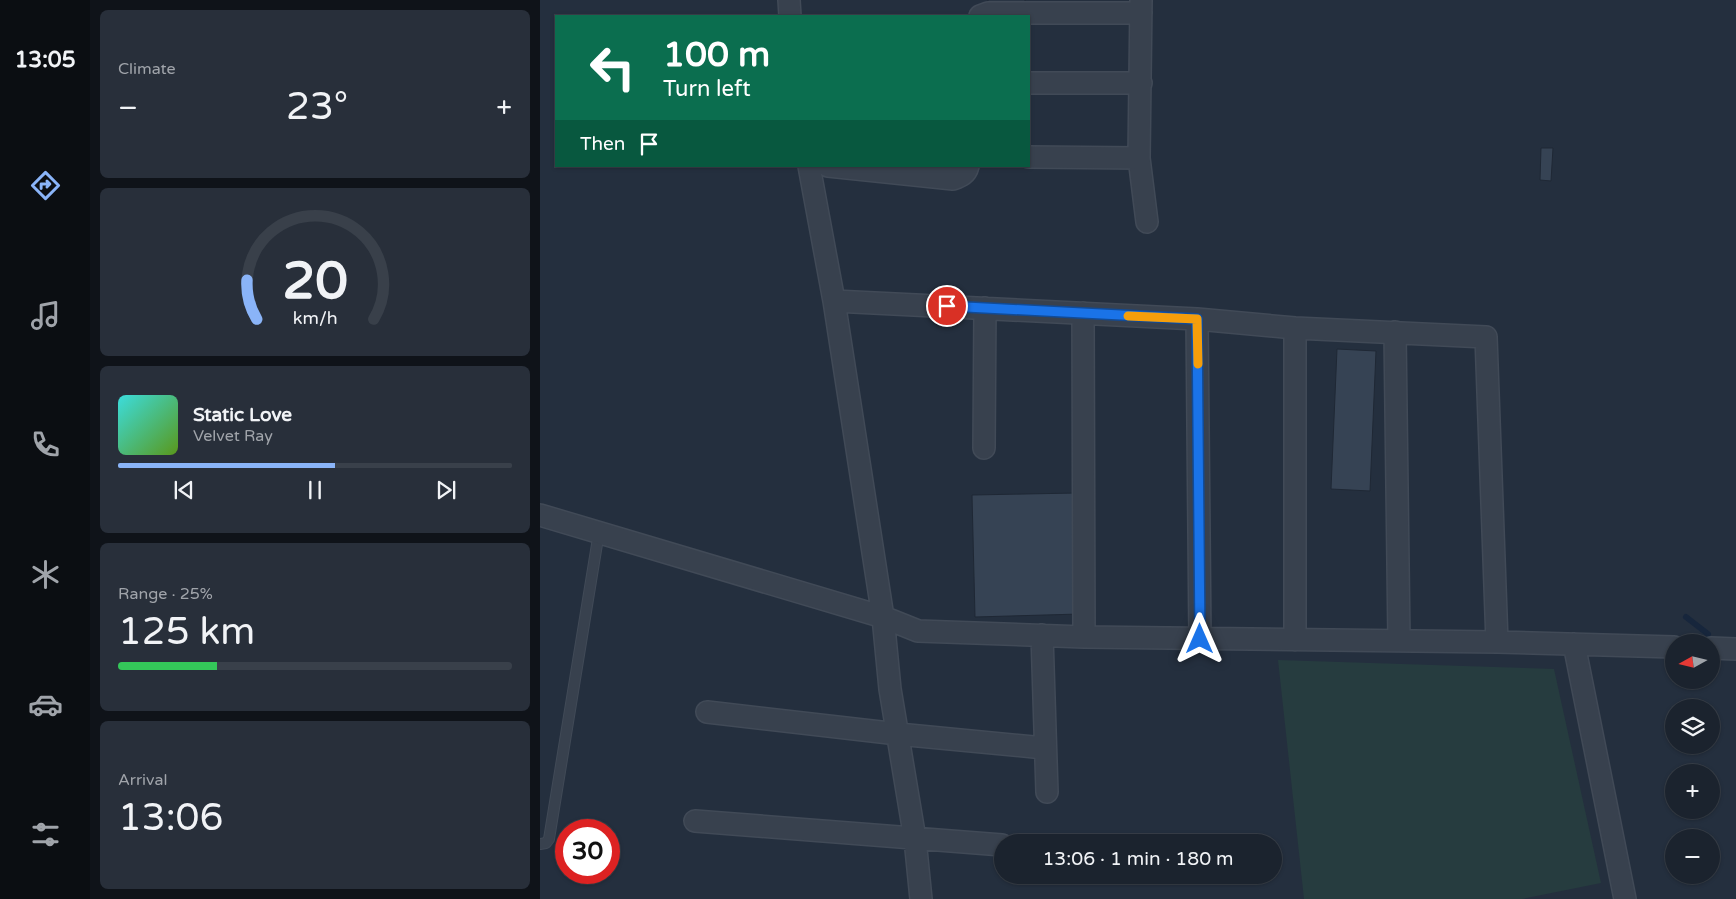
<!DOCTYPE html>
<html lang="en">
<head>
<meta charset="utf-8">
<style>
  :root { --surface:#1b232e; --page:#282f3a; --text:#f1f3f6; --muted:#a0a4aa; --line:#39404a; --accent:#8ab4f8 }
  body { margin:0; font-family:"Varela Round",sans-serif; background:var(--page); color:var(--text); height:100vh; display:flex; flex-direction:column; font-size:19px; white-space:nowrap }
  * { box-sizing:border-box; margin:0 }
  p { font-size:16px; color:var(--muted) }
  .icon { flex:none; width:28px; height:28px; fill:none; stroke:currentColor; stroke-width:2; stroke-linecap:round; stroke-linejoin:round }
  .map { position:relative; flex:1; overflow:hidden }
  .side { display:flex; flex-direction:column; gap:10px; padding:10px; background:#0f1319; width:450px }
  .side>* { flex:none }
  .hud { position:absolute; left:15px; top:15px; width:475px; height:152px; border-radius:0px; box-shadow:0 1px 4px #0004,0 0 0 1px var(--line); background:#0b6e4f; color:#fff; overflow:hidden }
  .needle { width:32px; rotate:262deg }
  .fabs { position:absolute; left:1125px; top:634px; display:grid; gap:10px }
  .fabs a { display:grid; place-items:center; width:55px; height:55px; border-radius:50%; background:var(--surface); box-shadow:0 1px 4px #0004,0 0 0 1px var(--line); font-size:25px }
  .speed { position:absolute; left:15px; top:819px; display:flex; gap:10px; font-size:25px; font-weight:700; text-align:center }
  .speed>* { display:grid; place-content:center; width:65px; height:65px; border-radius:50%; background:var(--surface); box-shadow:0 1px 4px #0004,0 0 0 1px var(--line); line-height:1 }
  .speed .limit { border:8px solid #d22; background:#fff; color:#111 }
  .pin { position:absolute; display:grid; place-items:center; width:42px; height:42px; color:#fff; margin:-21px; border:2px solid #fff; border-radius:50%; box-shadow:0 1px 5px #0007 }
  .me { position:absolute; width:55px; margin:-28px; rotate:0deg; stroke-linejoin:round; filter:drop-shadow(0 0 4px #0008) }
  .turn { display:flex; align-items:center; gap:18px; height:105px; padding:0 25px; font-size:22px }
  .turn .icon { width:65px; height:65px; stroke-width:2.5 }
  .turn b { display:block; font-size:35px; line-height:42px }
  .then { display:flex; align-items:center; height:48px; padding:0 25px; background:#0003; gap:10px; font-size:19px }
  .big { font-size:38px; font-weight:600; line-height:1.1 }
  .side .tile { flex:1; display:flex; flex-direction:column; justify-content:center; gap:8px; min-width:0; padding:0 18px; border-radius:8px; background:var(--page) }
  .side .dial { align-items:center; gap:0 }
  .dial svg { height:130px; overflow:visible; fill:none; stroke:var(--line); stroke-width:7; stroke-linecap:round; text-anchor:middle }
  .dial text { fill:var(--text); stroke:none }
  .song { display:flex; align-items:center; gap:15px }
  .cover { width:60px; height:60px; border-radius:8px; background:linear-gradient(135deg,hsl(180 70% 55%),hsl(90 70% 35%)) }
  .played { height:5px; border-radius:2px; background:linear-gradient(90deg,var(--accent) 55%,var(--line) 55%) }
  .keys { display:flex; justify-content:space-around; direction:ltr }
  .heat { display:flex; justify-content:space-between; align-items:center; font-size:28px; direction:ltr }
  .charge { height:8px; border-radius:4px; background:linear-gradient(90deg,#34c759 25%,var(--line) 0) }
  .trip { position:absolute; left:454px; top:834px; width:288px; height:50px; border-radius:25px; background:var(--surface); box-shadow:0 1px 4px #0004,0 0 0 1px var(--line); font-weight:600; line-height:50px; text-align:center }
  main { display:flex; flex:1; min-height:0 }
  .menu { display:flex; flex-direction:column; width:90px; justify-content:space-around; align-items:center; background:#0b0e12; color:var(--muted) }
  .menu .icon { width:35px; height:35px }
  .menu .on { color:var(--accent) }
  .menu b { font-size:22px; color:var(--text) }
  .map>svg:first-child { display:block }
  .green { fill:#263c3f }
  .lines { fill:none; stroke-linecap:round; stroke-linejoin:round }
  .stream { stroke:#17263c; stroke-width:6 }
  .building { fill:#364354; stroke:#1f2835 }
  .service-casing { stroke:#414a57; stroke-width:12 }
  .minor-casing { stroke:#414a57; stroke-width:24 }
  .service { stroke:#38414e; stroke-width:10 }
  .minor { stroke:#38414e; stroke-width:21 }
  .route-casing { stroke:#114b97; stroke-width:12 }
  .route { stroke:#1a73e8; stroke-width:9 }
  .slow { stroke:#f59e0b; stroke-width:9 }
</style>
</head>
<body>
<main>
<nav class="menu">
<b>13:05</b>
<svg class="icon on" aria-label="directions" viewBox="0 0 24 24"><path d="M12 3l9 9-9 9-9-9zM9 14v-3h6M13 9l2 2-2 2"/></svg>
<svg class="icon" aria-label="music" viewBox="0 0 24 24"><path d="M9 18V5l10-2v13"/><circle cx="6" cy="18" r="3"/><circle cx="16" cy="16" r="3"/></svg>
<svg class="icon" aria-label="phone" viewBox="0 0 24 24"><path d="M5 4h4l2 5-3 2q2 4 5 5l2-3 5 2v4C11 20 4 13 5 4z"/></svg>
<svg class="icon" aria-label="climate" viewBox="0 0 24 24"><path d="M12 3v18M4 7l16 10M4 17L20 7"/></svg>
<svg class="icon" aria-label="car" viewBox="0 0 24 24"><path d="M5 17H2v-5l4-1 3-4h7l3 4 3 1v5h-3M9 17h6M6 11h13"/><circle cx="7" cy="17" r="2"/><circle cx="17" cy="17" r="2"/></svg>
<svg class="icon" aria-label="filters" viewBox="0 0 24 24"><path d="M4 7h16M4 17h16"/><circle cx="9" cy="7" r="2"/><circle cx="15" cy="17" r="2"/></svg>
</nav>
<section class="side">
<div class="tile"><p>Climate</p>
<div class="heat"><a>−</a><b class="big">23°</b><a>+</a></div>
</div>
<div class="tile dial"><svg viewBox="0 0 100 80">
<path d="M14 69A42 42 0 1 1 86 69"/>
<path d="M14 69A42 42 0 0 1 8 45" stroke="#8ab4f8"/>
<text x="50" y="56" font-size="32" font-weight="700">20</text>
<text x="50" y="72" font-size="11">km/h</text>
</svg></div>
<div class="tile">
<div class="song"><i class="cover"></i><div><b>Static Love</b><p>Velvet Ray</p></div></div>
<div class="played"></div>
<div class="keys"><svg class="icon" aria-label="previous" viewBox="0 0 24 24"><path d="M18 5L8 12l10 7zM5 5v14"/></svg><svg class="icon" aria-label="pause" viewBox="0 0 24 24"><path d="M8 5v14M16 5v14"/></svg><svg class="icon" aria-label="next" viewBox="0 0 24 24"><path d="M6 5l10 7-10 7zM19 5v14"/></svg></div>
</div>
<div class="tile"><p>Range · 25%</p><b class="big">125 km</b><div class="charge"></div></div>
<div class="tile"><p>Arrival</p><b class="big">13:06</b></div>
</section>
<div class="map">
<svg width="1196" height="899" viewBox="0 0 1196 899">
  <rect width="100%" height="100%" fill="#242f3e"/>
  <!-- green -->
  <path class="green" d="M 738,660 L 1014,669 L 1061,883 L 982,899 L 764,899 Z"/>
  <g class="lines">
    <!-- stream -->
    <path class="stream" d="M 1146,617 L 1168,634"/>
  </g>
  <!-- building -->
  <path class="building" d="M 448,0 L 485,0 L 485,9 L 448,10 Z
    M 1001,148 L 1013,148 L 1011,181 L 1000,180 Z
    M 797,349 L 836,351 L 830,491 L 791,489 Z
    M 537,493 L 540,614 L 435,617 L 432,495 Z"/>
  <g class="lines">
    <!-- service casing -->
    <g class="service-casing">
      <path id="service" d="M 0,844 L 6,843 L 9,839 L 59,532"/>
    </g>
    <!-- minor casing -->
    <g class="minor-casing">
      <path id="minor" d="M 249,0 L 250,16
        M 601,0 L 599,158 L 607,222
        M 440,16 L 448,13 L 601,13
        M 489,83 L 601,83
        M 489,157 L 599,158
        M 269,166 L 294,301 L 343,617 L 350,689 L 375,839 L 381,899
        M 288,166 L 413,179 C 421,176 426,174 428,166
        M 294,301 L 657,319 L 755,328 L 946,337 L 957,642
        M 543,313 L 544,637
        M 657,319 L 660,639
        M 855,332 L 859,641
        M 444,448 L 445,308
        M 0,515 L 343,617 L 378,631 L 544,637 L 957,642 L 1134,647
        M 502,635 L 507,792
        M 755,640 L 755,328
        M 1034,644 L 1085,899
        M 1171,648 L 1196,649
        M 167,712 L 358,734 L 504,748
        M 155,821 L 462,845"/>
    </g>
    <!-- service -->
    <use href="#service" class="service"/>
    <!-- minor -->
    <use href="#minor" class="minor"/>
  </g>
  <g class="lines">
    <!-- route casing -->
    <g class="route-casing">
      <path id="route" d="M 407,306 L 657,319 L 660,639"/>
    </g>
    <!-- route -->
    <use href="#route" class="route"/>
    <!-- slow -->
    <path class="slow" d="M 588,316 L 657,319 L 658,364"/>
  </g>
</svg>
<div class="fabs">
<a><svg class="needle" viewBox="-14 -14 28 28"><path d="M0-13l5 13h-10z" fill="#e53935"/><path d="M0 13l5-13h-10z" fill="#a0a4aa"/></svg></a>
<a><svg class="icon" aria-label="layers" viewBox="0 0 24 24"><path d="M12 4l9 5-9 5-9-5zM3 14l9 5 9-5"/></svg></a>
<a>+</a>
<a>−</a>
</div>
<div class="speed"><div class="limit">30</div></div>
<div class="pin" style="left:407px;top:306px;background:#d93025"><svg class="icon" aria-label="arrive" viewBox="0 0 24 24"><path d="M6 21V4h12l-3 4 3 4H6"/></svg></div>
<svg class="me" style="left:660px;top:639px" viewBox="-20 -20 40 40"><path d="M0-17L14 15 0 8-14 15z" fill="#1a73e8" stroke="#fff" stroke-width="4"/></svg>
<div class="trip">13:06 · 1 min · 180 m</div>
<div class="hud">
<div class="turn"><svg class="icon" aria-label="left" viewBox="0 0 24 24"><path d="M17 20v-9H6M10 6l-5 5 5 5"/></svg><div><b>100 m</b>Turn left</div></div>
<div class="then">Then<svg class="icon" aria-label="arrive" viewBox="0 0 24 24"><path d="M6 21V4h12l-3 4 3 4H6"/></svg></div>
</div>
</div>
</main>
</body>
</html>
